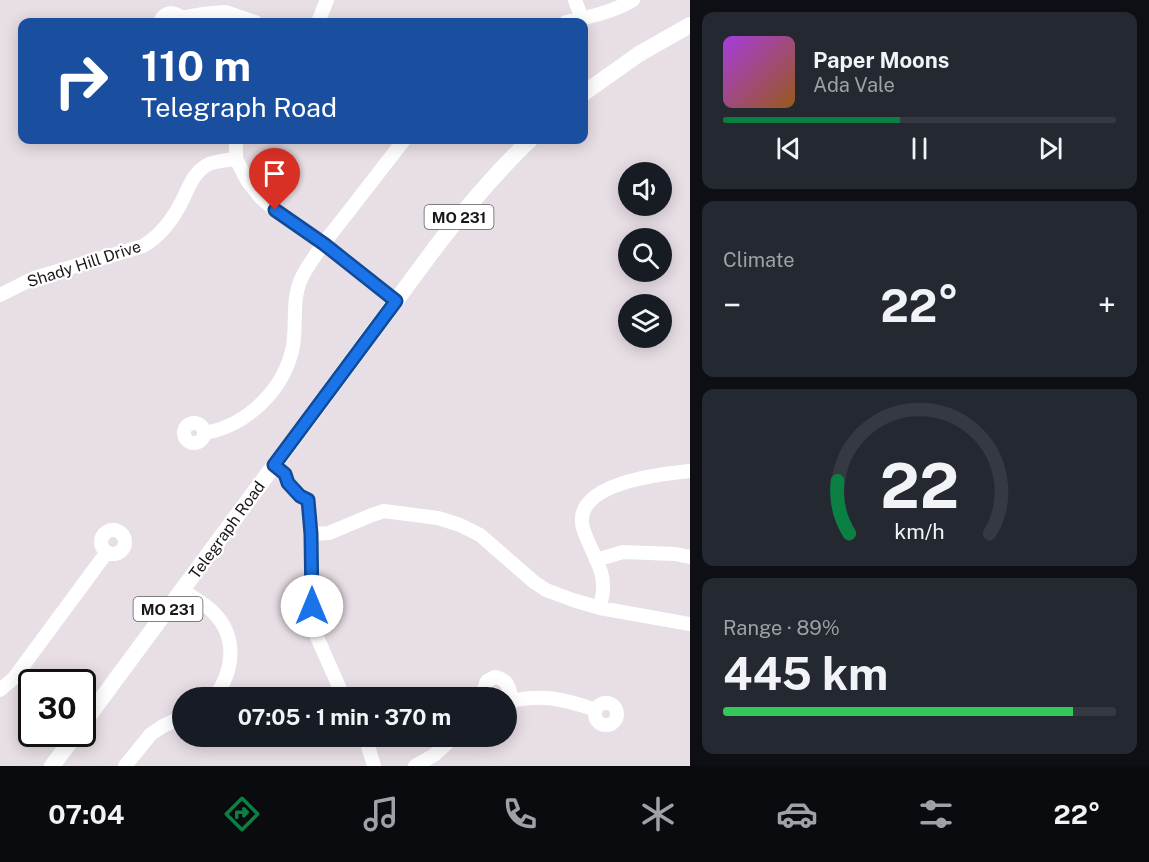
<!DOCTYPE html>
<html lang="en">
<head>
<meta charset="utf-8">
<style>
  :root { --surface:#171b24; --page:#242831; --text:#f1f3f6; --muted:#9ea1a6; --line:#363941; --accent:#0b8043 }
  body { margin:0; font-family:"Public Sans",sans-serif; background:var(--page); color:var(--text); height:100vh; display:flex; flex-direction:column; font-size:22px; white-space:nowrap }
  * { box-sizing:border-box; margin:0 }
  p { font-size:20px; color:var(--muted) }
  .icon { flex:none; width:33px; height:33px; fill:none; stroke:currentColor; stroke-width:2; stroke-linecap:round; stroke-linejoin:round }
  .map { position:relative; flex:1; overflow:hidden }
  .panel { display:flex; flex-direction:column; gap:12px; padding:12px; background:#0d0f14; width:459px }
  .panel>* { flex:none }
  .banner { position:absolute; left:18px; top:18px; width:570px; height:126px; border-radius:12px; box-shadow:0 3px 15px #0003; background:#1a4fa0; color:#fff; overflow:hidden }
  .fabs { position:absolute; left:618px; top:162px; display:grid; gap:12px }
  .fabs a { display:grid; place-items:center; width:54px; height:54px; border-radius:50%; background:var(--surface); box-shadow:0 3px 15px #0003; font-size:30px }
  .speed { position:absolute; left:18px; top:669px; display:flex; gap:12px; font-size:30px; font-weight:700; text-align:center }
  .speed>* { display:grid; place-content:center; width:78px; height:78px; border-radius:50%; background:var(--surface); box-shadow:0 3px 15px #0003; line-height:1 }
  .speed .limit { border:3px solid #111; border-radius:9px; background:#fff; color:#111 }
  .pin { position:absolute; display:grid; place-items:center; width:51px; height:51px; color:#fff; margin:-62px -26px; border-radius:50% 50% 50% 0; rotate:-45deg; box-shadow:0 0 6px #0007 }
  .pin .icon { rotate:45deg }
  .me { position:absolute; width:66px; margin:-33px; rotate:0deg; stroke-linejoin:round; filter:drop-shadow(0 0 4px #0008) }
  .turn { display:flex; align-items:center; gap:21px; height:126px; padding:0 24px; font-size:27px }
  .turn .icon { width:78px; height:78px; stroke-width:2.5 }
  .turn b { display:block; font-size:42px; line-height:51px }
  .big { font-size:45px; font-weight:700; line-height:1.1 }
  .panel .card { flex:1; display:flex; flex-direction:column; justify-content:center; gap:9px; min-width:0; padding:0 21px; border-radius:12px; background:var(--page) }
  .panel .dial { align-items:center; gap:0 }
  .dial svg { height:156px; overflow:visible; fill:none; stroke:var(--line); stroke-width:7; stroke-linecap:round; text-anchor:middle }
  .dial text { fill:var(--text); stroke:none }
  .song { display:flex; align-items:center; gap:18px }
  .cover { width:72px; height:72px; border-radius:9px; background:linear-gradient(135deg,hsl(280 70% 55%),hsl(30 70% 35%)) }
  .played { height:6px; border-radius:3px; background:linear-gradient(90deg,var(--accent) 45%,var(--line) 45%) }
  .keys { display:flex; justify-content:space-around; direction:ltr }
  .heat { display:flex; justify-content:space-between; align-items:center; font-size:33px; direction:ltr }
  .charge { height:9px; border-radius:4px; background:linear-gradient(90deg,#34c759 89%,var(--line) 0) }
  .trip { position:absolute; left:172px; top:687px; width:345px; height:60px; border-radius:30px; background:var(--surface); box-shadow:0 3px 15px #0003; font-weight:700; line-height:60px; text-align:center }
  .dock { display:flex; height:96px; justify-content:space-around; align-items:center; background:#090b0e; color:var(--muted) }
  .dock .icon { width:42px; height:42px }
  .dock .current { color:var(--accent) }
  .dock b { font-size:27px; color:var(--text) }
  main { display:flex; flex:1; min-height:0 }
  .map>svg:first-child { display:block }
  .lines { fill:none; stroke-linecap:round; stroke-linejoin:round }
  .minor { stroke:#fff; stroke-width:14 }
  .major { stroke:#fff; stroke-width:16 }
  .route-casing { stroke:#114b97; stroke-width:15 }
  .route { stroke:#1a73e8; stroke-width:10 }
  .labels { text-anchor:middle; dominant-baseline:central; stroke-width:4.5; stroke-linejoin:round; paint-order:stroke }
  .shield { fill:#fff; stroke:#5f5d5e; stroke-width:1.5 }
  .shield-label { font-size:15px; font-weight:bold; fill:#1b1719 }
  .street-label { font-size:16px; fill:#1b1719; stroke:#fff }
</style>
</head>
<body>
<main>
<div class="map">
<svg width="690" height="766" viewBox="0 0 690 766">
  <rect width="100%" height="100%" fill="#e8dee5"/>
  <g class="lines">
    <!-- minor -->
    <path class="minor" d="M 575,0 L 582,19
      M 181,18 L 203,14 L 225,12 L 255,22
      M 160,22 C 163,14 170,11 178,15 L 183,22
      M 318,22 L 327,0
      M 566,22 C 589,17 613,12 633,0
      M 236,140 L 236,159 L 248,182 L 260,197 L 275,210 L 324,244 L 396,301
      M 0,295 L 34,278 L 143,246 C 160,236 173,219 182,201 C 189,187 194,171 209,164 C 217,161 228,160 236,159
      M184 433a10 10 0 1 1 20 0a10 10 0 1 1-20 0Z
      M 204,433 C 247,426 285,389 293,346 C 297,322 291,297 303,275 C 315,253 331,234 346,215 C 365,190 385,165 404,140
      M 274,466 L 285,474 L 288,483 L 300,496 L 308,500 L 311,534 L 312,606 L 317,637 L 344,698
      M101 542a12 12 0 1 1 24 0a12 12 0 1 1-24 0Z
      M 311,534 L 329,533 L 372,515 L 384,511 L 438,518 L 460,525 L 480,535 L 534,582 L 546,590 L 573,600 L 600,608 L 690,624
      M 596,560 L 623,552 L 675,554 L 690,557
      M 182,590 C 192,597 204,603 213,612 C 238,637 234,671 214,698
      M 600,608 C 601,600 604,592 603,585 C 603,566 588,546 583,528 C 571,483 661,474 690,471
      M 0,690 L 14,678 L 107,552
      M 486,698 L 484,689 L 487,681 L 495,677 C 509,680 509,688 512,700
      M 507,702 C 541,693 564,699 596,710
      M595 714a11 11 0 1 1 22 0a11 11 0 1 1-22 0Z
      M 365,736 L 374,766
      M 125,766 L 151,734 L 163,726 L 183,717
      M 415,766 L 434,755 L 455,736"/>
    <!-- major -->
    <path class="major" d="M 584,93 L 639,54 L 690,25
      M 82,725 L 438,244 C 467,207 496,172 530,140
      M 52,766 L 76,734"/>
  </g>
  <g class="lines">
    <!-- route casing -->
    <g class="route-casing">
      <path id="route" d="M 275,210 L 324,244 L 396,301 L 274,465 L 285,474 L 288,483 L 300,496 L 308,500 L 311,534 L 312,606"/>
    </g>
    <!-- route -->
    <use href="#route" class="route"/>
  </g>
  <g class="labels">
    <!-- shield labels -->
    <g class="shield">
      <rect x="424.5" y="205" width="69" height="24" rx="4.5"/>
      <rect x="133.5" y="597" width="69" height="24" rx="4.5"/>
    </g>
    <g class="shield-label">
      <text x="459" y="217">MO 231</text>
      <text x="168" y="609">MO 231</text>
    </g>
    <!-- street labels -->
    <g class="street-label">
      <text transform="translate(84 264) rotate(-18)">Shady Hill Drive</text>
      <text transform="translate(227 530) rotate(-54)">Telegraph Road</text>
    </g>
  </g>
</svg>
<div class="fabs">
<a><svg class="icon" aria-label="sound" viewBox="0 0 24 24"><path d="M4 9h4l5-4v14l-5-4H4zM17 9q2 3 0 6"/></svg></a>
<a><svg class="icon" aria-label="search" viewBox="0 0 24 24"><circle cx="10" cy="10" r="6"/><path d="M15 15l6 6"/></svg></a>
<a><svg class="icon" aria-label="layers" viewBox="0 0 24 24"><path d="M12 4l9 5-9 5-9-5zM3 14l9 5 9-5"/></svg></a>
</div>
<div class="speed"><div class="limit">30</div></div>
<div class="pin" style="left:275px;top:210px;background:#d93025"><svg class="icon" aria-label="arrive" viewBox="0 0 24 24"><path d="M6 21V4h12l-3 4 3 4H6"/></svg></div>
<svg class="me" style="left:312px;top:606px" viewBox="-20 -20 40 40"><circle r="19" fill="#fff"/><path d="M0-13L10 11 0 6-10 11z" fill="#1a73e8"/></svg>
<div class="trip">07:05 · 1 min · 370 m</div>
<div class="banner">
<div class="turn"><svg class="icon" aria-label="right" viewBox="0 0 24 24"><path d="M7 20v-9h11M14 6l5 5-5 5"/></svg><div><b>110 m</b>Telegraph Road</div></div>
</div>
</div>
<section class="panel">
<div class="card">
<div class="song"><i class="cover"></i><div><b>Paper Moons</b><p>Ada Vale</p></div></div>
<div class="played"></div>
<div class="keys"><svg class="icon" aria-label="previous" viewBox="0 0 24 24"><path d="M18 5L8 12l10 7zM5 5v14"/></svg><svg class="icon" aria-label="pause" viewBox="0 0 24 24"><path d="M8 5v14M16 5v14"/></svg><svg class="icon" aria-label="next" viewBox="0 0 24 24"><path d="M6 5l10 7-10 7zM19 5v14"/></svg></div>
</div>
<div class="card"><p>Climate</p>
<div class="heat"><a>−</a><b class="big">22°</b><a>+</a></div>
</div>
<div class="card dial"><svg viewBox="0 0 100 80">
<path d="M14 69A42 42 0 1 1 86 69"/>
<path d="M14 69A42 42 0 0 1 8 42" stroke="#0b8043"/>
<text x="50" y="56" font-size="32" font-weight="700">22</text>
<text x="50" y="72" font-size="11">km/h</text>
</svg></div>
<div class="card"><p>Range · 89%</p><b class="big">445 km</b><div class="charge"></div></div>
</section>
</main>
<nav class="dock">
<b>07:04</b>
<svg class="icon current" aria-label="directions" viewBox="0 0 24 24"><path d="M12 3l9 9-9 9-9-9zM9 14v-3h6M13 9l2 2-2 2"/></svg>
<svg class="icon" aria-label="music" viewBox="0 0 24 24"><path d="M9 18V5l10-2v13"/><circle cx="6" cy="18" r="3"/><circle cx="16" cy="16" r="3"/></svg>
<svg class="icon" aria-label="phone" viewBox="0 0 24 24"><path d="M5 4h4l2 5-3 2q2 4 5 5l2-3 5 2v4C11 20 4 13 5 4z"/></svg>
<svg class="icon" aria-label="climate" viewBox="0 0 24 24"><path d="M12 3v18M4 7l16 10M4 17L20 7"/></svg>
<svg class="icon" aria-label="car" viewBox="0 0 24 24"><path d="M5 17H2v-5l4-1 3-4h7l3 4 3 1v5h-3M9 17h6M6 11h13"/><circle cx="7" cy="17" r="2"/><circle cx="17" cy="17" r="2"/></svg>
<svg class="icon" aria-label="filters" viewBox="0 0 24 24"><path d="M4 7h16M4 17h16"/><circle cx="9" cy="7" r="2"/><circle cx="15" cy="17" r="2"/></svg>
<b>22°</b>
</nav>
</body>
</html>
